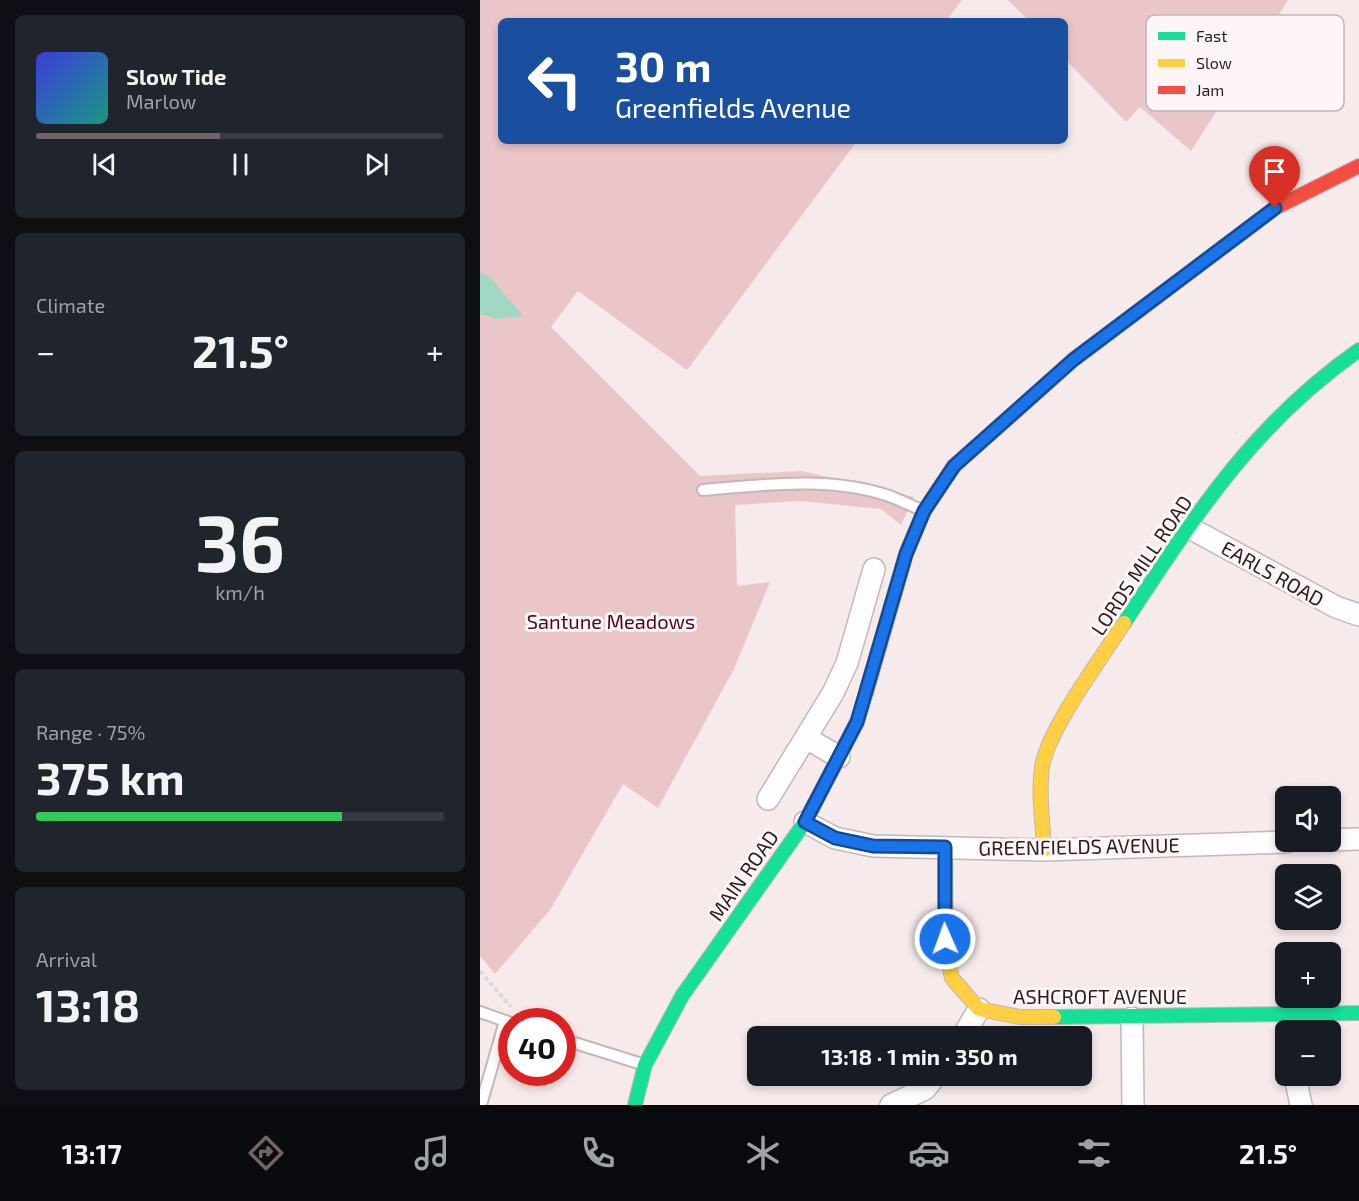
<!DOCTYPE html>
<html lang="en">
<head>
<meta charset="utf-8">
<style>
  :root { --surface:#171b24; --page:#20242c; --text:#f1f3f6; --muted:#9ea1a6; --line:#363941; --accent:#716465 }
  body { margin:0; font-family:"Exo 2",sans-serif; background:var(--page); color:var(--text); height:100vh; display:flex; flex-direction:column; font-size:22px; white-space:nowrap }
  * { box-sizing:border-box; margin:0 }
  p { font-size:20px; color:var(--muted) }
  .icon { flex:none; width:33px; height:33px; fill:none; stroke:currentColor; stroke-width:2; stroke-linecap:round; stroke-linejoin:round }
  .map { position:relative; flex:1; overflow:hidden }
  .drawer { display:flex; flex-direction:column; gap:15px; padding:15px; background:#0d0f14; width:480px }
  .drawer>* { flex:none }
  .guide { position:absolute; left:18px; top:18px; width:570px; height:126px; border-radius:9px; box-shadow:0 3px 9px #0003; background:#1a4fa0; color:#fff; overflow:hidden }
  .fabs { position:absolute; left:795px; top:786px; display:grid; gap:12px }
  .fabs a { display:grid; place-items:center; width:66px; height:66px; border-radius:9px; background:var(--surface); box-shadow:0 3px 9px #0003; font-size:30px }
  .speed { position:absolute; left:18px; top:1008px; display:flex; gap:12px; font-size:30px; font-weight:700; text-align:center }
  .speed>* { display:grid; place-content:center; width:78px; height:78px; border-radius:50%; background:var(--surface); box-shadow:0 3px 9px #0003; line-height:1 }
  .speed .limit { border:9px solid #d22; background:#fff; color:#111 }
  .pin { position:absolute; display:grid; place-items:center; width:51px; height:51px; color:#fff; margin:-62px -26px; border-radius:50% 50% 50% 0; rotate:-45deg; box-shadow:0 0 6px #0007 }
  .pin .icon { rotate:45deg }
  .me { position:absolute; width:66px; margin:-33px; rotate:358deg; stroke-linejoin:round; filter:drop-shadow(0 0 4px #0008) }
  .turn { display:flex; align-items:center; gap:21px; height:126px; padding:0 18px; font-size:27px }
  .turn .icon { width:78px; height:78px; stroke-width:2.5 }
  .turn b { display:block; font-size:42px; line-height:51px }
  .big { font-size:45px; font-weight:700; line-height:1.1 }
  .drawer .widget { flex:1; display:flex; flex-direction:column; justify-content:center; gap:9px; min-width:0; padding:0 21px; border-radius:9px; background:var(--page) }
  .drawer .dial { align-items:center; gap:0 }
  .dial b { font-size:78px; line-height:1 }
  .song { display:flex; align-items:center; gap:18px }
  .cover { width:72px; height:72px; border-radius:9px; background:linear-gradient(135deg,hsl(240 70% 55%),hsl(170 70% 35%)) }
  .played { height:6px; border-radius:3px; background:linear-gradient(90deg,var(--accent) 45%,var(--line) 45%) }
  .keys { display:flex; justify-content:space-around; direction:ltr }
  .heat { display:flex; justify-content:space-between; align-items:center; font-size:33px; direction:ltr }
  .charge { height:9px; border-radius:4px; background:linear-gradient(90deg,#34c759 75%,var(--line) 0) }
  .trip { position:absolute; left:267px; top:1026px; width:345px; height:60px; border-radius:9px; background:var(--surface); box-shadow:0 3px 9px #0003; font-weight:700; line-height:60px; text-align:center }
  .tab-bar { display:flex; height:96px; justify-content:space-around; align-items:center; background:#090b0e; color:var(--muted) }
  .tab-bar .icon { width:42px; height:42px }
  .tab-bar .selected { color:var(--accent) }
  .tab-bar b { font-size:27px; color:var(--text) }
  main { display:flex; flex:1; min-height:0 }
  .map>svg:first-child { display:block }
  .green { fill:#eac6c8 }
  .water { fill:#a1d8c1 }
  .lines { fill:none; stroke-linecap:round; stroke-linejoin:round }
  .lane-casing { stroke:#c3b7b7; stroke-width:14 }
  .street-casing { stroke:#c3b7b7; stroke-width:24 }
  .fast-casing { stroke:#c3b7b7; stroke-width:16 }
  .slow-casing { stroke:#c3b7b7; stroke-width:16 }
  .jam-casing { stroke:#c3b7b7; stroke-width:16 }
  .path { stroke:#dcd9d9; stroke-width:4; stroke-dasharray:4.5 3; stroke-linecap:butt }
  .lane { stroke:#fefcfc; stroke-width:10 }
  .street { stroke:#fefcfc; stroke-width:21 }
  .fast { stroke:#16e098; stroke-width:14 }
  .slow { stroke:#ffcf43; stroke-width:14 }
  .jam { stroke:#f24e42; stroke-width:14 }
  .route-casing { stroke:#114b97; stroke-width:15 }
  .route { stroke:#1a73e8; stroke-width:10 }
  .labels { text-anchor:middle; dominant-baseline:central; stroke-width:6; stroke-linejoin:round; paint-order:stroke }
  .street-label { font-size:20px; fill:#2a1c1d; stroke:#fef6f6 }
  .park-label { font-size:20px; fill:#500819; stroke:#fef6f6 }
  .key { fill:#fef6f6; stroke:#beb5b5; stroke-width:1.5 }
  .key-label { font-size:16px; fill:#2a1c1d }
</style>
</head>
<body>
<main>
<section class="drawer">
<div class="widget">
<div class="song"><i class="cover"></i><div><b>Slow Tide</b><p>Marlow</p></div></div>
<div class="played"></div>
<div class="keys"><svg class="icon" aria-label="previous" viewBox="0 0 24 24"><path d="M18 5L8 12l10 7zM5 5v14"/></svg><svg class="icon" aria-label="pause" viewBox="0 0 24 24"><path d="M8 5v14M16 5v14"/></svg><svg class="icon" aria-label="next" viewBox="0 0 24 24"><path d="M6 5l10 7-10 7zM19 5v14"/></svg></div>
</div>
<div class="widget"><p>Climate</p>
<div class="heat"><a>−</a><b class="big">21.5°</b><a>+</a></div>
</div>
<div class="widget dial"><b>36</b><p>km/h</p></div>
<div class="widget"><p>Range · 75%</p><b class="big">375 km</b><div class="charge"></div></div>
<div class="widget"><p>Arrival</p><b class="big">13:18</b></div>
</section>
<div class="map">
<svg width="879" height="1105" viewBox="0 0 879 1105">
  <rect width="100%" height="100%" fill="#f6eaea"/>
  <!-- green -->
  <path class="green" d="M 0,0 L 482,0 L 466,21 L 21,21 L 21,141 L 377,141 L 207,370 L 98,291 L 71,327 L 220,476 L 322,471 L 434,497 L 421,525 L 401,509 L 321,501 L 255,505 L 257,586 L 290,582 L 254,669 L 178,808 L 143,784 L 70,910 L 15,974 L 0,956 Z
    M 528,0 L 808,0 L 711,151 L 660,107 L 646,122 L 585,59 L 585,21 L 549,21 Z"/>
  <!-- water -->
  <path class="water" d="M 0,272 L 12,279 L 43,316 L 17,319 L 0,314 Z"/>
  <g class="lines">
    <!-- lane casing -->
    <g class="lane-casing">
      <path id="lane" d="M 223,490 C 282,485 348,476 406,495 C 419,499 431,506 444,511
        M 0,1012 L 31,1023
        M 82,1039 L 165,1065
        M 1,1105 L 25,1021"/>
    </g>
    <!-- street casing -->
    <g class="street-casing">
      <path id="street" d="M 708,527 L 856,607 L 879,615
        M 326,738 L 359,757
        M 288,799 L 353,693 L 367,663 L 394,569
        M 325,822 L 355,838 L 393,846 L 564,850 L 806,842
        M 850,840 L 879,839
        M 652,1018 L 653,1105
        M 483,1036 L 499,1009
        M 815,1076 L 821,1105
        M 411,1105 L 445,1089 L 455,1076"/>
    </g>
    <!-- fast casing -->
    <g class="fast-casing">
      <path id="fast" d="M 644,623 C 715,516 772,425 879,350
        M 574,1017 L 879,1013
        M 155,1105 L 165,1065 L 202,996 L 325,822 L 377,722 L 386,693"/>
    </g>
    <!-- slow casing -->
    <g class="slow-casing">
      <path id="slow" d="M 563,387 L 593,360 L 758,236
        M 465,847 L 466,953 L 472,978 L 499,1009 L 540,1017 L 574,1017
        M 564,850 C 563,823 558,794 562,767 C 568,729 622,657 644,623"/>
    </g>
    <!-- jam casing -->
    <g class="jam-casing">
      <path id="jam" d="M 758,236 L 795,208 L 879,166
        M 386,693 L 426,554 L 444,511 L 474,466 L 563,387"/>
    </g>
    <!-- path -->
    <path class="path" d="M 0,971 L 31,1007"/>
    <!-- lane -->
    <use href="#lane" class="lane"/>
    <!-- street -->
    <use href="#street" class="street"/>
    <!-- fast -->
    <use href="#fast" class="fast"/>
    <!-- slow -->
    <use href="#slow" class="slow"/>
    <!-- jam -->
    <use href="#jam" class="jam"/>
  </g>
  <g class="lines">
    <!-- route casing -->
    <g class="route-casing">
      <path id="route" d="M 465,939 L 465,847 L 393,846 L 355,838 L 325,822 L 377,722 L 426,554 L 444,511 L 474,466 L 593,360 L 795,208"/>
    </g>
    <!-- route -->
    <use href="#route" class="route"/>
  </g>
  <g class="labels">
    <!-- street labels -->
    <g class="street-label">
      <text transform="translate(661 565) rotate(-56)">LORDS MILL ROAD</text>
      <text transform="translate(793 573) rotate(29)">EARLS ROAD</text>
      <text transform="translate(599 846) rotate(-1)">GREENFIELDS AVENUE</text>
      <text transform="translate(263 875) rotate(-55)">MAIN ROAD</text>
      <text x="620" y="996">ASHCROFT AVENUE</text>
    </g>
    <!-- park labels -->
    <g class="park-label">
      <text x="131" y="621">Santune Meadows</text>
    </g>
  </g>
  <!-- legend -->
  <rect x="666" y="15" width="198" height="96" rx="9" class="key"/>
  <rect x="678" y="32" width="27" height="8" fill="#16e098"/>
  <rect x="678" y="59" width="27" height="8" fill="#ffcf43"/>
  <rect x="678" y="86" width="27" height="8" fill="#f24e42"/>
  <g class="key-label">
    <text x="716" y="42">Fast</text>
    <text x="716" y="69">Slow</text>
    <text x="716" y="96">Jam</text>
  </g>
</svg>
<div class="fabs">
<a><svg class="icon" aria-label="sound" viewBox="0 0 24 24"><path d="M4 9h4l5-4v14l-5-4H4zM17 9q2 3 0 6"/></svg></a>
<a><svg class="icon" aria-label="layers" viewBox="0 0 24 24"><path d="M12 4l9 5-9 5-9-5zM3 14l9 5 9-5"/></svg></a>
<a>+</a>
<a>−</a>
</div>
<div class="speed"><div class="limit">40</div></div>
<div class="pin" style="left:795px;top:208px;background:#d93025"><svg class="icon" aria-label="arrive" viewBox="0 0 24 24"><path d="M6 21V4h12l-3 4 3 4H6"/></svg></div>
<svg class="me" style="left:465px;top:939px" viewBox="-20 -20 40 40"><circle r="17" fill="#1a73e8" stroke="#fff" stroke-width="3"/><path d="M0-11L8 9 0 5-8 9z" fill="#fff"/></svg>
<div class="trip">13:18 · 1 min · 350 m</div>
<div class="guide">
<div class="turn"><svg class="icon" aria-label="left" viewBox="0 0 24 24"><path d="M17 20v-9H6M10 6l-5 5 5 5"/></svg><div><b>30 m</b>Greenfields Avenue</div></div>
</div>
</div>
</main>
<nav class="tab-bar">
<b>13:17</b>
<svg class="icon selected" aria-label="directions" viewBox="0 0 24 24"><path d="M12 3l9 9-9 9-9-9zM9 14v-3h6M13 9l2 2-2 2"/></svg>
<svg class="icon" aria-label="music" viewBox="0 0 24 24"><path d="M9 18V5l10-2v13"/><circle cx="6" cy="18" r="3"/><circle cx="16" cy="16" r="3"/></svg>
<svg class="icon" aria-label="phone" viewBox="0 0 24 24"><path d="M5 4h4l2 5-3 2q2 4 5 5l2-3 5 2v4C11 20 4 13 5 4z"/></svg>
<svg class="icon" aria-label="climate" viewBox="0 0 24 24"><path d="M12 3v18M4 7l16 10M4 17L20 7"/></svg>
<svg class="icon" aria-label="car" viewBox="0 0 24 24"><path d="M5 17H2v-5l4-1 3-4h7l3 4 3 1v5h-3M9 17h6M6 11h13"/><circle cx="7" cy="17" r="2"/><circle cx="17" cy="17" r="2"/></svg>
<svg class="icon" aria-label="filters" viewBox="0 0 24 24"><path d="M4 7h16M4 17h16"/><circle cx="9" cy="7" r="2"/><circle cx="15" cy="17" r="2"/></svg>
<b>21.5°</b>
</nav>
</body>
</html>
